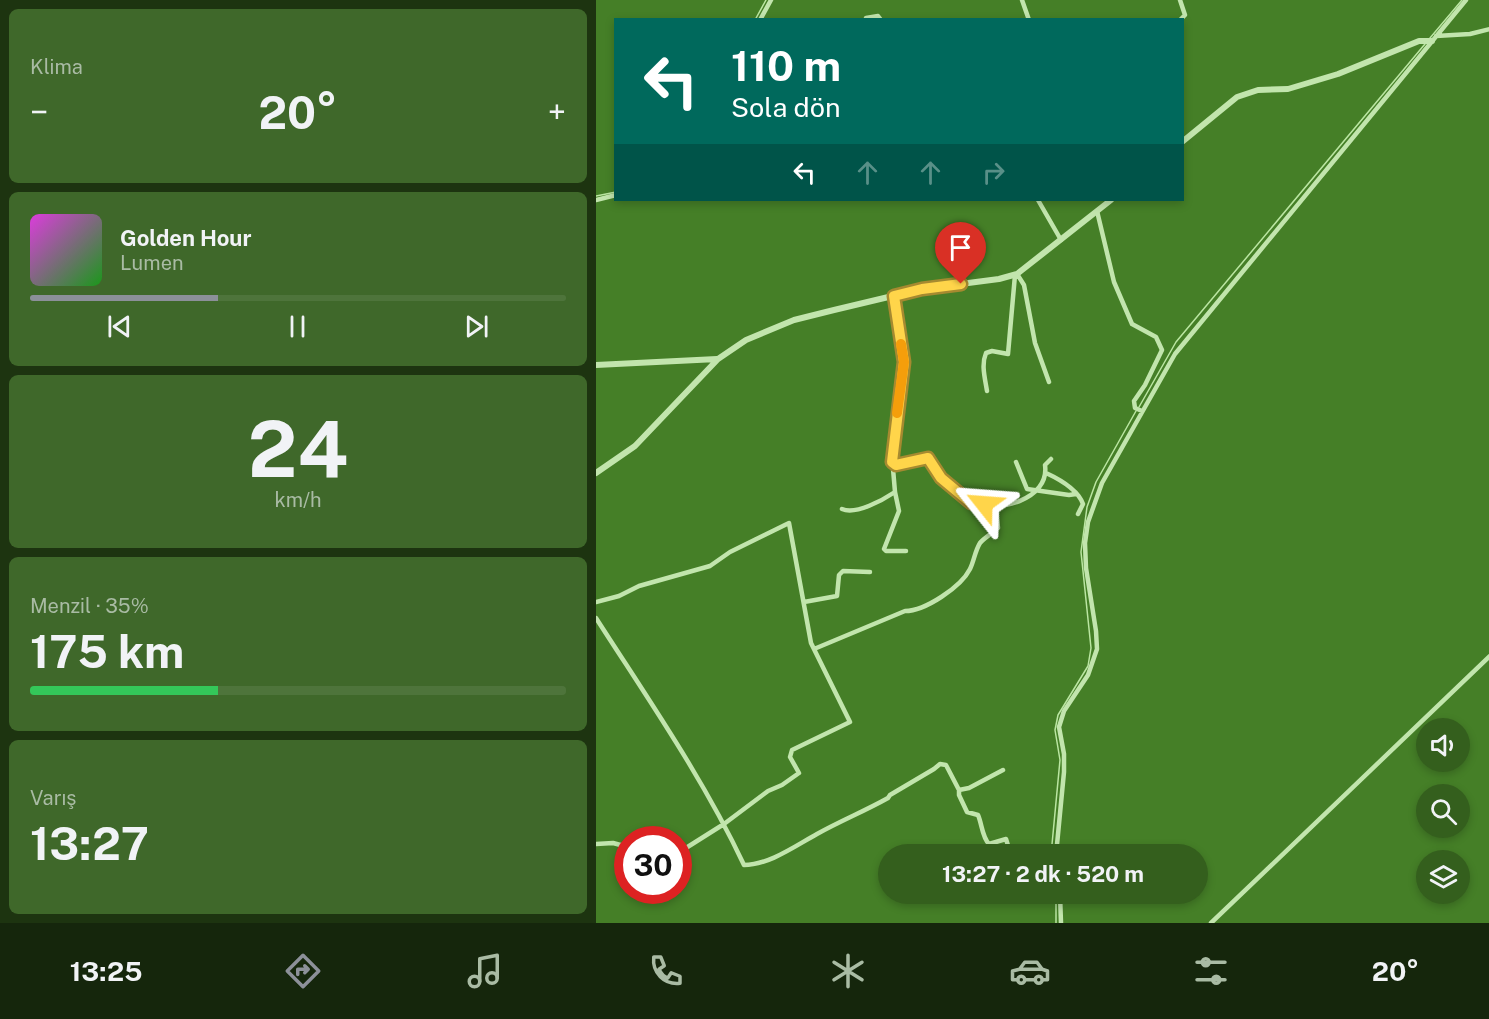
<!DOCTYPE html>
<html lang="tr">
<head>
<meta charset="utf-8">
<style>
  :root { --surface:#345f1d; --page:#3f682a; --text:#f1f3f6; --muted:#a9bba4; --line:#4e743b; --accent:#8c9099 }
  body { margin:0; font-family:"Public Sans",sans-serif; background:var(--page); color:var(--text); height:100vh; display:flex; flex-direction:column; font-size:22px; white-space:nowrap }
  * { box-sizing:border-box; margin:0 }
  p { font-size:20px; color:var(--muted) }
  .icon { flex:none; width:33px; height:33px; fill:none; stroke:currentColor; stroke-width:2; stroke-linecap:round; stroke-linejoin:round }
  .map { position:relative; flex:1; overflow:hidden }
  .drawer { display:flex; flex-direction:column; gap:9px; padding:9px; background:#1d3410; width:596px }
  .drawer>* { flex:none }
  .hud { position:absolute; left:18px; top:18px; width:570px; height:183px; border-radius:0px; box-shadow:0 3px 9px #0003; background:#00695c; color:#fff; overflow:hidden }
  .buttons { position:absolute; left:820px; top:718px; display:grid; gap:12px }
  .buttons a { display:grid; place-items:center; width:54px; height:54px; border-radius:50%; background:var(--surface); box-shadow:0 3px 9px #0003; font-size:30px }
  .speed { position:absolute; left:18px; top:826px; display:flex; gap:12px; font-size:30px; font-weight:700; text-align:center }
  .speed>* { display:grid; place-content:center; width:78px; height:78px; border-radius:50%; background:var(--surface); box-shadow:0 3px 9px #0003; line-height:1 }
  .speed .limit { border:9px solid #d22; background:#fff; color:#111 }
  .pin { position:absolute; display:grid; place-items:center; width:51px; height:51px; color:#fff; margin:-62px -26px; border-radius:50% 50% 50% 0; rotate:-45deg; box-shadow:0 0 6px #0007 }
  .pin .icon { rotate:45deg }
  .me { position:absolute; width:66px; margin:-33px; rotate:298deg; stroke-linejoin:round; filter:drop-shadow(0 0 4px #0008) }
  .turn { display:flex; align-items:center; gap:21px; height:126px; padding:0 18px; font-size:27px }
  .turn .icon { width:78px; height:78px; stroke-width:2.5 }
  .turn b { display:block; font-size:42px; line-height:51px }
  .lanes { display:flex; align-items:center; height:57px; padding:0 18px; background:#0003; justify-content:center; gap:30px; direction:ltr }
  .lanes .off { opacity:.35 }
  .big { font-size:45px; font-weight:700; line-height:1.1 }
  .drawer .card { flex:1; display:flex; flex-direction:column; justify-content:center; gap:9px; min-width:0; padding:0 21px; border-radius:9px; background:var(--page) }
  .drawer .dial { align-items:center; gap:0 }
  .dial b { font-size:78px; line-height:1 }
  .song { display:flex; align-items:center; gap:18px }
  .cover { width:72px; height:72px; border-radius:9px; background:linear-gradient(135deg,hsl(300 70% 55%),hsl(120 70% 35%)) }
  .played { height:6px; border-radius:3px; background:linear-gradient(90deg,var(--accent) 35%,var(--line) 35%) }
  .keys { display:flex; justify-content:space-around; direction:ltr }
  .heat { display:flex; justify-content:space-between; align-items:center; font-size:33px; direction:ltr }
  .charge { height:9px; border-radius:4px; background:linear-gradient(90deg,#34c759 35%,var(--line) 0) }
  .trip { position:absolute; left:282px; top:844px; width:330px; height:60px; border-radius:30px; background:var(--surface); box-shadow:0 3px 9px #0003; font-weight:700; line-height:60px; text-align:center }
  .dock { display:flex; height:96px; justify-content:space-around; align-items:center; background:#15260c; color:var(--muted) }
  .dock .icon { width:42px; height:42px }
  .dock .active { color:var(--accent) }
  .dock b { font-size:27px; color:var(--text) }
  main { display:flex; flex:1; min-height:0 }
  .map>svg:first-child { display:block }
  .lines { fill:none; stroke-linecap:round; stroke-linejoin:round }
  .stream { stroke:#bbe6a2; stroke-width:1.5 }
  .minor { stroke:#c2e5ad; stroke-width:4.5 }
  .tertiary { stroke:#c2e5ad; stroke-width:6 }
  .route-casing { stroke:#a68a30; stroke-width:15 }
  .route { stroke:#ffd54a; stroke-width:10 }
  .slow { stroke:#f59e0b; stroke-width:10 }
</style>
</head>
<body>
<main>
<section class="drawer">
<div class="card"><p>Klima</p>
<div class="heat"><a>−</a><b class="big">20°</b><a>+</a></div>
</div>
<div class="card">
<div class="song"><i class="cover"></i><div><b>Golden Hour</b><p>Lumen</p></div></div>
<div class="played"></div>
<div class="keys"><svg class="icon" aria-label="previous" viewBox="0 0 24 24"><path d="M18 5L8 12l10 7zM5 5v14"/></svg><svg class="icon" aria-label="pause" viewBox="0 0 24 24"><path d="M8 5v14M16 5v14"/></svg><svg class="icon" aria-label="next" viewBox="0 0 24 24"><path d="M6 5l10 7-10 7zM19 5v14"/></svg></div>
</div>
<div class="card dial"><b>24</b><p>km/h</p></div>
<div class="card"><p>Menzil · 35%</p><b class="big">175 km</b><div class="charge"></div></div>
<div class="card"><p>Varış</p><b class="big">13:27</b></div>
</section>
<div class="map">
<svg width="894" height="923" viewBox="0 0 894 923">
  <rect width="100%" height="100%" fill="#457f27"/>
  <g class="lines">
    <!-- stream -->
    <path class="stream" d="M 159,20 L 170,0
      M 834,38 L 866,0
      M 0,196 L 20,192
      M 543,407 L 580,342 L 829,44
      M 455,855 L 464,760 L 459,730 L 462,715 L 492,666 L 495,648 L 485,552 L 491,507 L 500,482 L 540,411
      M 460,894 L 460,923"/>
    <!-- minor -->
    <path class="minor" d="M 426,0 L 433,20
      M 270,18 L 282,16 L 285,20
      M 164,20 L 175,0
      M 584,20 L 589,15 L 584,0
      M 840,36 L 874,34 L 894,29
      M 0,200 L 20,195
      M 442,200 L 465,240
      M 501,211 L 518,282 L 536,324 L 560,337 L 566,350 L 549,385 L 538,401 L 539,408 L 546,411
      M 421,274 L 428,285 L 439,343 L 453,382
      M 298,296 L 308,362 L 296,457 L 299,492 L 303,511 L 288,549 L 290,551 L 310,551
      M 391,391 C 389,378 385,365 390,353 L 396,351 L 412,354 L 419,275
      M 296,462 L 300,465 L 332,458 C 336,465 340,473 345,478 C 350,484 358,487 364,492 C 368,495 369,500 374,502 C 401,514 454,500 449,465 L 455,459
      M 420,462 L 431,489 L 473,495 L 480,494
      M 450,473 C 463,479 482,490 487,504 L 482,514
      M 246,509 C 260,515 287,500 299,492
      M 0,602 L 23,596 L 43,586 L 114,566 L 134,552 L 193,523 L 215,643 L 254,722 L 196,750 L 194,757 L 203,773 L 186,785 L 172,791 L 128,824 L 82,853
      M 208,602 L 241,596 L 243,575 L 247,571 L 274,572
      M 0,618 C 52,699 107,778 148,865 C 173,865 199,846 221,834 C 244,821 269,811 292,798 L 294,795 L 338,769 L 344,764 L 350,765 L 363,790 L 373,788 L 407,770
      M 218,649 L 309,611 C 329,611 365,587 374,569 C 378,561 379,551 384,543 C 388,538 397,533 402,528 L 400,506
      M 363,790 L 363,795 L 371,812 L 382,815 C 386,824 386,837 393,844 L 410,839 L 414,852 L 419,851 L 421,855
      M 0,844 L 17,843 L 32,847
      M 460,855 L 468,772 L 468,754 L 463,727 L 468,711 L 492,675 L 501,649 L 500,631 L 490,568 L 489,543 L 492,522 L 506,483 L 579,354 L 870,0
      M 464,894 L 465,923
      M 615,923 L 894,656"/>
    <!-- tertiary -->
    <path class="tertiary" d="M 586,142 L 641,97 L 662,90 L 692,89 L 742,74 L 823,41 L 836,41
      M 0,365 L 121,359
      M 0,473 L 39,446 L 122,359 L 150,340 L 198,320 L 238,310 L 326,289 L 403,279 L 421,274 L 515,200"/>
  </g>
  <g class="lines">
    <!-- route casing -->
    <g class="route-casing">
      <path id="route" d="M 365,284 L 326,289 L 298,296 L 308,362 L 296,462 L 300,465 L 332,458 L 345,478 L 375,503 L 388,504"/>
    </g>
    <!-- route -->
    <use href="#route" class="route"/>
    <!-- slow -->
    <path class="slow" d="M 301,413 L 308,362 L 305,344"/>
  </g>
</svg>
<div class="buttons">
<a><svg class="icon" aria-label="sound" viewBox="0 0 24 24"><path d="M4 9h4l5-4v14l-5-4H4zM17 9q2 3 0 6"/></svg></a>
<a><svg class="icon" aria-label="search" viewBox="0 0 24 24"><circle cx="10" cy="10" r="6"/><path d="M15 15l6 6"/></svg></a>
<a><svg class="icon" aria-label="layers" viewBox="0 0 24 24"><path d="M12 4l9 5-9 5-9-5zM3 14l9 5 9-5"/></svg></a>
</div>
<div class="speed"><div class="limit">30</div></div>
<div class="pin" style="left:365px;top:284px;background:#d93025"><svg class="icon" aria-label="arrive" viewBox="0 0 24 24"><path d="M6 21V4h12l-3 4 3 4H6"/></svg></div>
<svg class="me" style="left:388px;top:504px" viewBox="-20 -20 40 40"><path d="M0-17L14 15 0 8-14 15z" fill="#ffd54a" stroke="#fff" stroke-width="4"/></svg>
<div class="trip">13:27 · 2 dk · 520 m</div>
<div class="hud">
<div class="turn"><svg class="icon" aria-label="left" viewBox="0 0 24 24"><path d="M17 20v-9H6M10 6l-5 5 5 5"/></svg><div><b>110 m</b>Sola dön</div></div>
<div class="lanes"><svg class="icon" aria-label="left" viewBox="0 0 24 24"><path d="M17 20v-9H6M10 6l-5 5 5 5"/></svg><svg class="icon off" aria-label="ahead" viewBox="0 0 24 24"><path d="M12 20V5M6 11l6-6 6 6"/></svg><svg class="icon off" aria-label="ahead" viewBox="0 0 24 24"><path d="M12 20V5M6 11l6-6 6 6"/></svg><svg class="icon off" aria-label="right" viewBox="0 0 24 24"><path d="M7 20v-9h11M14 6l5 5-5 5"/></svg></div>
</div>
</div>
</main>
<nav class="dock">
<b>13:25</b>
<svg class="icon active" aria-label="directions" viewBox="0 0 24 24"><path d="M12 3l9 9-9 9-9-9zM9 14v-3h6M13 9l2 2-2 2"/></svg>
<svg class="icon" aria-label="music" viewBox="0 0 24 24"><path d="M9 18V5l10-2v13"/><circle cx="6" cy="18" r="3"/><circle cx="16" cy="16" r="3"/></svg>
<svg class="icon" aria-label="phone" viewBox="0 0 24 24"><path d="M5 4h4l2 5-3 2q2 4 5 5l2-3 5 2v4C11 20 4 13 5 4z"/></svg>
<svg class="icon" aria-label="climate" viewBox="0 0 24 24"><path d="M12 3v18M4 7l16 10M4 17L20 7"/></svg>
<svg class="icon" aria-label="car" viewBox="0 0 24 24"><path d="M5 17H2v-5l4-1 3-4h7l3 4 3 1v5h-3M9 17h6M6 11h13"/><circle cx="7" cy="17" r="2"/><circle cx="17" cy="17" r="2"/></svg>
<svg class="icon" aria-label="filters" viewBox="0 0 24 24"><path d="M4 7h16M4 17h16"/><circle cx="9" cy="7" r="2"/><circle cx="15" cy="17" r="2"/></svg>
<b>20°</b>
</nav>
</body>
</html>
